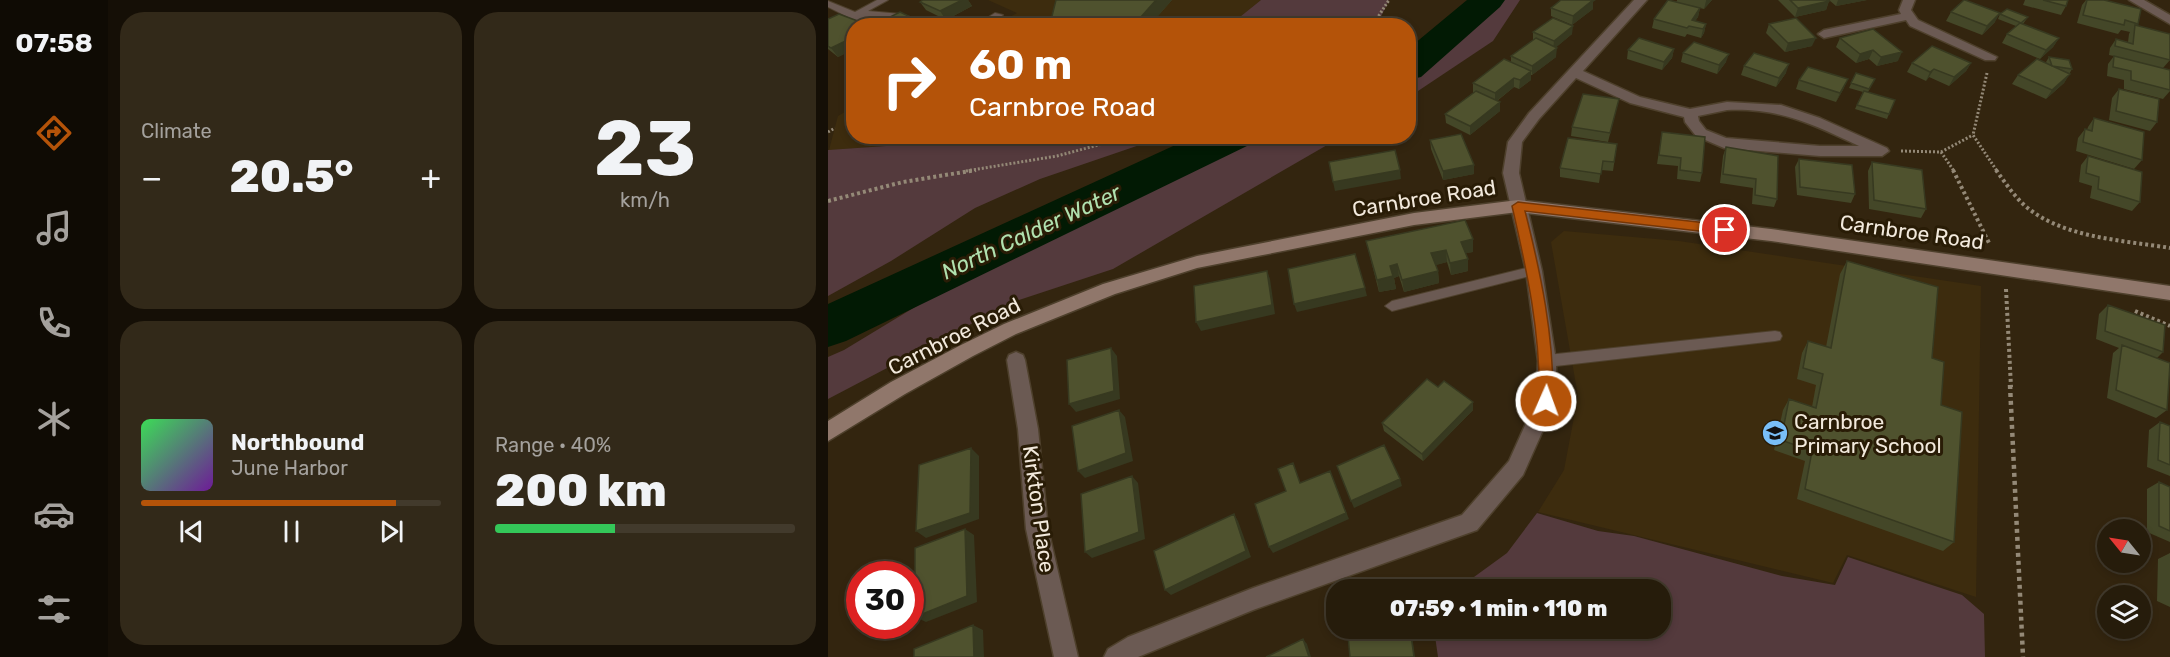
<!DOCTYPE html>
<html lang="en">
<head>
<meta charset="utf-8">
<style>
  :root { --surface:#261c0b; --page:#322919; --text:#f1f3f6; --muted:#a4a19d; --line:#423a2c; --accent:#b45309 }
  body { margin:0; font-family:Rubik,sans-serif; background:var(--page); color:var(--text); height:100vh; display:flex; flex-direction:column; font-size:22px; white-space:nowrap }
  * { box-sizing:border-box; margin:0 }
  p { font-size:20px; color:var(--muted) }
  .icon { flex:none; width:33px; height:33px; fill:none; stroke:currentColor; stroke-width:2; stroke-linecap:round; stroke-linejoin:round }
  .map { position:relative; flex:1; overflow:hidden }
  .side { display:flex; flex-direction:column; gap:12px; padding:12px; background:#150f06; width:720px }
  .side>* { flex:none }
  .guide { position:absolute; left:18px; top:18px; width:570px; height:126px; border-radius:24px; box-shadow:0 3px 9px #0003,0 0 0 2px var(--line); background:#b45309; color:#fff; overflow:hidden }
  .needle { width:39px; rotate:300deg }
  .controls { position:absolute; left:1269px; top:519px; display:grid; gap:12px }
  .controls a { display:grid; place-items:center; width:54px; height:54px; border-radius:50%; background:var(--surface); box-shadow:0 3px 9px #0003,0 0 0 2px var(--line); font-size:30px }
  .speed { position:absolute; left:18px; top:561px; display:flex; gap:12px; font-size:30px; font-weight:700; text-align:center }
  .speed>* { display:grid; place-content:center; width:78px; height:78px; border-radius:50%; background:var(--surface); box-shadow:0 3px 9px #0003,0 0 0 2px var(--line); line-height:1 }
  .speed .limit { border:9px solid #d22; background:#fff; color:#111 }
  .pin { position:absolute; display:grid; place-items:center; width:51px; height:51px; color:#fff; margin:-26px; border:3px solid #fff; border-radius:50%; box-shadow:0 2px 6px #0007 }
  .me { position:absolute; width:66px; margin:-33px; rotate:2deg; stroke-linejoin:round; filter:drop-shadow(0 0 4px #0008) }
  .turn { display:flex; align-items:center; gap:21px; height:126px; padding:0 24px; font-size:27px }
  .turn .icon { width:78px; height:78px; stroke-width:2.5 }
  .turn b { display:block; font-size:42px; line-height:51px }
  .big { font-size:45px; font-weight:800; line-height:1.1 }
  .side .card { flex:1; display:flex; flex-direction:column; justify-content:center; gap:9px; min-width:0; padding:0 21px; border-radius:24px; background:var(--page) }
  .side .dial { align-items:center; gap:0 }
  .dial b { font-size:78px; line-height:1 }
  .song { display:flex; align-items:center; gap:18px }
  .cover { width:72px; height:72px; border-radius:9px; background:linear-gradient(135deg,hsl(130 70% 55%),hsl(280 70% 35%)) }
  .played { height:6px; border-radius:3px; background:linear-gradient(90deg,var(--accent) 85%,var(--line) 85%) }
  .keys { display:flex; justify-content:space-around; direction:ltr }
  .heat { display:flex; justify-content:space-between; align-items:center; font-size:33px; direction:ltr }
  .charge { height:9px; border-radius:4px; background:linear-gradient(90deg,#34c759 40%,var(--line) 0) }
  .side .tiles { flex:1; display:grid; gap:12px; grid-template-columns:repeat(2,1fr) }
  .trip { position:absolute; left:498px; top:579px; width:345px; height:60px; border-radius:24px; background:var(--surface); box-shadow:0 3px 9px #0003,0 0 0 2px var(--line); font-weight:800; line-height:60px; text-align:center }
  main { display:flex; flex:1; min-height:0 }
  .tab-bar { display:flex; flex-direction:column; width:108px; justify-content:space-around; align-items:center; background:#0f0b04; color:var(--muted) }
  .tab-bar .icon { width:42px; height:42px }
  .tab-bar .current { color:var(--accent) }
  .tab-bar b { font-size:27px; color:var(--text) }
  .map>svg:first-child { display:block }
  .built { fill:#3d2c0e }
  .green { fill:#543a3d }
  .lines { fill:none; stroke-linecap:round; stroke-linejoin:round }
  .river { fill:#021a04; fill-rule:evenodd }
  .lane-casing { stroke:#4e402c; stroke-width:2 }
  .street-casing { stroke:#4e402c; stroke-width:3 }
  .secondary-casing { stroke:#4e402c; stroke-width:3 }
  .path-far2 { stroke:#948977; stroke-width:3; stroke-dasharray:2 2; stroke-linecap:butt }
  .path-far1 { stroke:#948977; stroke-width:4; stroke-dasharray:3 3; stroke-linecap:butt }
  .path { stroke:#948977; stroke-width:4.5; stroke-dasharray:4 4; stroke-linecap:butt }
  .lane { fill:#6b5a53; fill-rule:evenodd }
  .street { fill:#6b5a53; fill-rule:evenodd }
  .secondary { fill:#90776b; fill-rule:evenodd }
  .wall { fill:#444728 }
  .shaded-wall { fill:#373920 }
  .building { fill:#4f522e; stroke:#373920; stroke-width:1.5 }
  .route { fill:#b45309; stroke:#753606; stroke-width:1.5 }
  .labels { text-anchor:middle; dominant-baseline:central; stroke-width:6; stroke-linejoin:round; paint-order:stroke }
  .street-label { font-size:21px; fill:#f2e9dc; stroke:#291c06 }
  .poi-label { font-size:21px; fill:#f2e9dc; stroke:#291c06; text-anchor:start }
  .water-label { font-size:22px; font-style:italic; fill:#b0e1af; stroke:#291c06 }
</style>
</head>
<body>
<main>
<nav class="tab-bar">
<b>07:58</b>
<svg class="icon current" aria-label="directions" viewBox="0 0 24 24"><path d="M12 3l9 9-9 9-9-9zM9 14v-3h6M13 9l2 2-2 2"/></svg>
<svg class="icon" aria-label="music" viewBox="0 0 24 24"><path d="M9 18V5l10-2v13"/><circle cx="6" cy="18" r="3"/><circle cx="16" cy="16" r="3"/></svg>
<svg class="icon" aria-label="phone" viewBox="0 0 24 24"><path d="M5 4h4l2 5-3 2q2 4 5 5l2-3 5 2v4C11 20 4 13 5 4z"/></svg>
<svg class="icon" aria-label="climate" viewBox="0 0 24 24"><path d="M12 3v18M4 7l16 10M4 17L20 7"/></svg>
<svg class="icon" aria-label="car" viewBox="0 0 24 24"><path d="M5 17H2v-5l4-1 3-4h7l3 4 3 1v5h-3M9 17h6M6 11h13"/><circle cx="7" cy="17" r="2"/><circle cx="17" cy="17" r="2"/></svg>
<svg class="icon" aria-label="filters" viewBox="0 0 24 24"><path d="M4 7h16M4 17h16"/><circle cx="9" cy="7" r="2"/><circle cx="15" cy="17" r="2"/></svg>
</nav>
<section class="side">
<div class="tiles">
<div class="card"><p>Climate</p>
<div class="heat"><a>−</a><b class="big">20.5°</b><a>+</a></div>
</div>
<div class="card dial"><b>23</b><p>km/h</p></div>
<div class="card">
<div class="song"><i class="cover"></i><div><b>Northbound</b><p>June Harbor</p></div></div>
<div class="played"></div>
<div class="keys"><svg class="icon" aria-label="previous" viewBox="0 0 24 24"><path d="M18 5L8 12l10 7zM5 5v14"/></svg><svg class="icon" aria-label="pause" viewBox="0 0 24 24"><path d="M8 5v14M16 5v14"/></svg><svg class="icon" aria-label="next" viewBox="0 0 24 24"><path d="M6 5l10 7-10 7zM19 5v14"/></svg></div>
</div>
<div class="card"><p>Range · 40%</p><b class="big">200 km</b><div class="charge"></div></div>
</div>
</section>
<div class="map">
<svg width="1342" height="657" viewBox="0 0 1342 657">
  <rect width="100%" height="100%" fill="#33250f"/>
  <!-- built -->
  <path class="built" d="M 160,0 L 433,0 L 402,26 L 167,25 L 189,13 Z
    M 25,107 L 26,136 L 95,137 L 58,146 L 1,150 L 10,116 Z
    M 736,231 L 851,241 L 1153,286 L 1148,597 L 1019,555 L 1005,583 L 710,512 L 736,470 L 750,396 L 723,242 Z"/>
  <!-- green -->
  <path class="green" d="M 433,0 L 561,0 L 549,25 L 402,25 Z
    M 666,0 L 692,0 L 665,41 L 581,97 L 581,70 L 622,41 Z
    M 432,136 L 513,137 L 285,269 L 185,302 L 0,399 L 0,357 L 16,350 L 153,267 L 367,158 Z
    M 95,137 L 95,136 L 335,137 L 212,179 L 147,208 L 63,261 L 0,296 L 0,150 L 58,146 Z
    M 709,513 L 770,531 L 806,536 L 954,576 L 1007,585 L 1020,557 L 1134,595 L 1156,614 L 1157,657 L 610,657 L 606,629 L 832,628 L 832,590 L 616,589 L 646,577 L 679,553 Z"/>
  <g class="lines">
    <!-- river -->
    <path class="river" d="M 639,0 L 677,0 L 672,7 L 593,77 L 580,80 L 580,49 Z
      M 367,136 L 426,136 L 421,145 L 18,341 L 0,347 L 0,304 Z"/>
    <!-- lane casing -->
    <g class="lane-casing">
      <path id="lane" d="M 49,0 L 60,0 L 40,11 L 73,14 L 107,26 L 93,26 L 64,18 L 36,17 L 51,26 L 38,26 L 0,7 L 0,1 L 27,12 Z
        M 167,13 L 175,15 L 158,26 L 146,26 Z
        M 706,266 L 710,268 L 712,271 L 710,274 L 564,311 L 557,306 L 564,301 Z
        M 947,331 L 952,332 L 954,336 L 952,340 L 947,341 L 719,367 L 714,365 L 712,361 L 714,357 L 719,355 Z"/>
    </g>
    <!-- street casing -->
    <g class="street-casing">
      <path id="street" d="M 806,0 L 819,0 L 755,71 L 812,97 L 862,109 L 899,102 L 953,105 L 992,118 L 1059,148 L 1061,151 L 1054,156 L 992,156 L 896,148 L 868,136 L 857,122 L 856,117 L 802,103 L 748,78 L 711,119 L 694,142 L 691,173 L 714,271 L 728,361 L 728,401 L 695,475 L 649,530 L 425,610 L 310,657 L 276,657 L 280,649 L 300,637 L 425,588 L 634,515 L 681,461 L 708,401 L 710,361 L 698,271 L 675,173 L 680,142 L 701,113 ZM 899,110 C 953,108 984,124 1031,146 L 992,146 L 898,138 L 878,130 L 871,121 L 870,116 Z
        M 1075,0 L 1087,0 L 1083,10 L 1090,20 L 1169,57 L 1167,60 L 1157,60 L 1082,26 L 1078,20 L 996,38 L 990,34 L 996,30 L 1073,14 L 1071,10 Z
        M 1301,0 L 1316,0 L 1342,15 L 1342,24 Z
        M 188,352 L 195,355 L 197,360 L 210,429 L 220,529 L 250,657 L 226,657 L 198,529 L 190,429 L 179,360 L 181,355 Z"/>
    </g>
    <!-- secondary casing -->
    <g class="secondary-casing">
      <path id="secondary" d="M 690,200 L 943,229 L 1342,286 L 1342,300 L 943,241 L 690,212 L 586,225 L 369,268 L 287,294 L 188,334 L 145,356 L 77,394 L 0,441 L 0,421 L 63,382 L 131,346 L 176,324 L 275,284 L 369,256 L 586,213 Z"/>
    </g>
    <!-- path-far2 -->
    <path class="path-far2" d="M 544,26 L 561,0
      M 1159,73 L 1145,135 L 1169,171
      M 0,132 L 7,128
      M 1073,151 L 1113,152 L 1126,171
      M 1113,152 L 1145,135
      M 138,171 L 229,156 L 304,136"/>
    <!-- path-far1 -->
    <path class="path-far1" d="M 1125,170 L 1162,245
      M 1168,170 C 1176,181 1184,193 1194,203 C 1231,238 1294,240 1342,248
      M 0,201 L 75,182 L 148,170
      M 1178,289 L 1183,387
      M 1307,311 L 1342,326"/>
    <!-- path -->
    <path class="path" d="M 1182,385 L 1195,657"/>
    <!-- lane -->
    <use href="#lane" class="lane"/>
    <!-- street -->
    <use href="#street" class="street"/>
    <!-- secondary -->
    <use href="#secondary" class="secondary"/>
  </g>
  <!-- wall -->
  <path class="wall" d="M 95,0 L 140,0 L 144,6 L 118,20 L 98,10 L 92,2 Z
    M 228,0 L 344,0 L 321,26 L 226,26 L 223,20 Z
    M 849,0 L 884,0 L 876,9 L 872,8 L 870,17 L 867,21 L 878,24 L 876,33 L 873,38 L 859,34 L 857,37 L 824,28 L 826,19 L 849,1 Z
    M 950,0 L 999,0 L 1001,1 L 998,10 L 967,17 Z
    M 1001,0 L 1039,0 L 1008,6 Z
    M 1197,0 L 1240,0 L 1238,6 L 1233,15 L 1195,5 Z
    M 1258,0 L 1276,0 L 1310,24 L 1309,26 L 1342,60 L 1335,68 L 1342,70 L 1342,91 L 1335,99 L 1296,89 L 1296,80 L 1279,76 L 1280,64 L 1286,56 L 1281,55 L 1282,48 L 1288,39 L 1300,42 L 1301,34 L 1302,32 L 1293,30 L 1290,34 L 1249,23 L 1254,5 Z
    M 765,2 L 765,9 L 744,25 L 723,16 L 723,8 Z
    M 1123,12 L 1167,22 L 1154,35 L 1118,21 Z
    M 1172,14 L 1200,17 L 1195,24 L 1231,38 L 1225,47 L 1212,59 L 1174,43 L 1179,34 L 1188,26 L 1170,19 Z
    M 0,19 L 26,26 L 26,52 L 24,50 L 10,57 L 0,49 Z
    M 941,24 L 984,46 L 957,52 L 938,33 Z
    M 705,32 L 744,34 L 728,47 L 728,57 L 704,75 L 703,75 L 703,80 L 691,89 L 686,87 L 669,101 L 672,111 L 642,135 L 618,123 L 617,114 L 646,92 L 645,92 L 645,83 L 683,62 L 683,56 L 705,40 Z
    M 1012,38 L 1070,61 L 1049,66 L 1041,59 L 1028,63 L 1008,47 Z
    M 846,49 L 844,58 L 834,70 L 799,59 L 800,50 Z
    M 855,53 L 898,62 L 889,74 L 853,62 Z
    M 1221,57 L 1244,69 L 1236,83 L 1218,99 L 1184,84 L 1190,75 L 1219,64 L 1218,62 Z
    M 1084,63 L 1143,63 L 1138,71 L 1121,86 L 1101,77 L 1098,81 L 1079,72 Z
    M 916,66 L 958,73 L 948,87 L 913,75 Z
    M 1028,73 L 1047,79 L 1040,92 L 1061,114 L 1059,119 L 1027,109 L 1035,92 L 1021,88 Z
    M 971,80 L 1016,88 L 1008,102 L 968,89 Z
    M 1291,89 L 1329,122 L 1322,131 L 1281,120 L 1284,98 Z
    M 791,99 L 780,142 L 743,136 L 744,127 Z
    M 1266,118 L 1314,160 L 1306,169 L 1248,151 L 1250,138 L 1257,129 L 1259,130 L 1260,127 Z
    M 834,132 L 874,173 L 872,182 L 849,179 L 850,166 L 829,164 Z
    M 602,140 L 646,174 L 615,180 L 603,149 Z
    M 789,144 L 785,171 L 773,170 L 771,183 L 732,177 L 732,168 Z
    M 898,147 L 949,199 L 946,207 L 924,204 L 925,188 L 892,183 L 895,156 Z
    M 1260,156 L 1312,202 L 1304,211 L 1262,198 L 1264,186 L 1251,182 L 1253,165 Z
    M 971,159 L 1027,194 L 1023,203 L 969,195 L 967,167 Z
    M 1044,162 L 1098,209 L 1093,218 L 1041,209 L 1040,171 Z
    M 645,239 L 645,252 L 637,253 L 640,271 L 623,275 L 619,262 L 607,265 L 610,271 L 611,283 L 576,292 L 571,276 L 566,278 L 568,289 L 551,292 L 538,241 Z
    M 1019,261 L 1104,358 L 1113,405 L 1126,542 L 1115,551 L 969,499 L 977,461 L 946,450 L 955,410 L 961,399 L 984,407 L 988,385 L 969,379 L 974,353 L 980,341 L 998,347 L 1012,274 Z
    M 1280,305 L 1335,352 L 1329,358 L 1339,410 L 1328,418 L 1279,398 L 1285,353 L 1291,348 L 1268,339 L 1271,314 Z
    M 610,387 L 645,410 L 595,461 L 556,431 L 554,423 Z
    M 1332,422 L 1342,426 L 1342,476 L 1319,467 L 1321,430 Z
    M 1331,482 L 1342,487 L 1342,542 L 1319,532 L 1319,489 Z
    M 1342,553 L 1342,607 L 1329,601 L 1330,559 Z"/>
  <!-- shaded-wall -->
  <path class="shaded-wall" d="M 134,0 L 140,0 L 144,6 L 118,20 L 112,11 Z
    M 328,0 L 344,0 L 321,26 L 315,26 L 312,18 Z
    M 764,0 L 768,0 L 765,2 L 765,9 L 744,25 L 745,16 Z
    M 878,0 L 884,0 L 876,9 L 878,1 Z
    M 1010,0 L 1039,0 L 1008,6 Z
    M 1001,1 L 998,10 L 967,17 L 970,8 Z
    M 872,8 L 870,17 L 864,26 L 864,20 Z
    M 1172,13 L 1167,22 L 1154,35 L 1159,26 Z
    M 93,22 L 95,26 L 86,26 Z
    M 878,24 L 876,33 L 873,38 L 875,29 Z
    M 745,26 L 744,34 L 725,50 L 726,41 Z
    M 26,37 L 26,47 L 19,43 L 24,50 L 10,57 L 3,48 Z
    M 988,38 L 984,46 L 957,52 L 960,43 Z
    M 1231,38 L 1225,47 L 1212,59 L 1218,50 Z
    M 729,48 L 728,57 L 704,75 L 704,66 Z
    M 846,49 L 844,58 L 834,70 L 836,62 Z
    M 1045,50 L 1041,59 L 1028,63 L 1032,54 Z
    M 1074,52 L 1070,61 L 1049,66 L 1053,57 Z
    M 901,54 L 898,62 L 889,74 L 891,65 Z
    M 1143,63 L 1138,71 L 1121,86 L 1126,77 Z
    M 961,64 L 958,73 L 948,87 L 951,78 Z
    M 1106,69 L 1101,77 L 1098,81 L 1102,72 Z
    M 703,71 L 703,80 L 691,89 L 692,80 Z
    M 1242,74 L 1236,83 L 1218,99 L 1224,90 Z
    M 686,78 L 686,87 L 667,102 L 667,93 Z
    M 1020,79 L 1016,88 L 1008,102 L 1012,93 Z
    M 672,102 L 672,111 L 642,135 L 642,126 Z
    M 646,165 L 646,174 L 615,180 L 615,171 Z
    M 572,170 L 573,179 L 507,191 L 505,182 Z
    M 645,239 L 645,252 L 634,254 L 633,242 Z
    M 618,250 L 619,262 L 605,266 L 603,253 Z
    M 640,259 L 640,271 L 623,275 L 622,263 Z
    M 569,264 L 571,276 L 566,278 L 568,289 L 551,292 L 549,280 L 562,266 Z
    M 439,271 L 442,279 L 447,314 L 373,331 L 368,322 Z
    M 610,271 L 611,283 L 576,292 L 574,280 Z
    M 537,288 L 539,296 L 469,312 L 466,304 Z
    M 283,348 L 289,356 L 292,399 L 248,412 L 241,404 Z
    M 645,402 L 645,410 L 595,461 L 594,454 Z
    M 291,410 L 297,417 L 305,461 L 257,478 L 250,471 Z
    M 143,448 L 151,456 L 151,519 L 98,538 L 88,531 Z
    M 502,471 L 521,519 L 445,553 L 441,547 Z
    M 304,476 L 310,483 L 317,539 L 264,558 L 257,552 Z
    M 572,479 L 574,486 L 526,508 L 523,501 Z
    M 406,514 L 410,521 L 423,557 L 343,595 L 337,590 Z
    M 137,529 L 146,535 L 149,602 L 98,622 L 87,617 Z
    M 145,625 L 155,630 L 156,657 L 146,657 Z
    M 582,628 L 583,628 L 587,657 L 586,657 Z
    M 475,639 L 479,644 L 483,657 L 481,657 Z"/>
  <!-- building -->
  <path class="building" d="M 95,0 L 134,0 L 112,11 L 92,2 Z
    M 228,0 L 328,0 L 312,18 L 223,20 Z
    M 733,0 L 765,0 L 745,16 L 723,8 Z
    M 840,0 L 872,8 L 864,20 L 878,24 L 875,29 L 861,26 L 859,28 L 826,19 Z
    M 962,0 L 999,0 L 1001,1 L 970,8 Z
    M 1136,0 L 1137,0 L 1172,13 L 1159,26 L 1123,12 Z
    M 1215,0 L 1240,0 L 1238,6 Z
    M 1259,0 L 1276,0 L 1313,9 L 1310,24 L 1297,20 L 1296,25 L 1255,15 Z
    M 1179,9 L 1200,17 L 1193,23 L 1172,14 Z
    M 72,12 L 93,22 L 86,26 L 46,25 Z
    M 11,14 L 43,26 L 26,26 L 26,37 L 3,48 L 0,46 L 0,19 Z
    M 725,18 L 745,26 L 726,41 L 705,32 Z
    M 968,18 L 988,38 L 960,43 L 941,24 Z
    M 1192,23 L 1231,38 L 1218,50 L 1179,34 Z
    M 1307,25 L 1342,34 L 1342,60 L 1287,46 L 1288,39 L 1305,44 Z
    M 1045,29 L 1074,52 L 1053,57 L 1045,50 L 1032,54 L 1012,38 Z
    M 708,38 L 729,48 L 704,66 L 683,56 Z
    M 811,38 L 846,49 L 836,62 L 800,50 Z
    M 26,40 L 26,47 L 19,43 Z
    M 866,42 L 901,54 L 891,65 L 855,53 Z
    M 1104,46 L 1143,63 L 1126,77 L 1106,69 L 1102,72 L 1084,63 Z
    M 926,53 L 961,64 L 951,78 L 916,66 Z
    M 1286,56 L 1342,70 L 1342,90 L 1303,80 L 1303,71 L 1285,67 Z
    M 1221,57 L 1241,60 L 1244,69 L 1224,66 Z
    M 676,59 L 703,71 L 692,80 L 686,78 L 667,93 L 645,83 Z
    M 1209,59 L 1242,74 L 1224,90 L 1190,75 Z
    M 980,67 L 1020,79 L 1012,93 L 971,80 Z
    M 1028,73 L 1047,79 L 1041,89 L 1023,83 Z
    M 1291,89 L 1331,99 L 1329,122 L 1288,111 Z
    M 648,91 L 672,102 L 642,126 L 617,114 Z
    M 1036,91 L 1067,100 L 1061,114 L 1029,105 Z
    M 755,94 L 791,99 L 782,133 L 744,127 Z
    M 1266,118 L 1316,132 L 1314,160 L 1255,142 L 1257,129 L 1264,131 Z
    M 834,132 L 877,137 L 874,173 L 852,170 L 853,158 L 831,155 Z
    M 633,134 L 646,165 L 615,171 L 602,140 Z
    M 740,138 L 789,144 L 786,162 L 775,161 L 773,174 L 732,168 Z
    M 898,147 L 950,156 L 949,199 L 927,195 L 928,179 L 895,174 Z
    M 567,150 L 572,170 L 505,182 L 501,162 Z
    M 1260,156 L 1314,172 L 1312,202 L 1270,189 L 1271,177 L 1258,173 Z
    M 971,159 L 1024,165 L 1027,194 L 972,187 Z
    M 1044,162 L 1094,170 L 1098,209 L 1046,200 Z
    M 637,220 L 645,239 L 633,242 L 640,259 L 622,263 L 618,250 L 603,253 L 610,271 L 574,280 L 569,264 L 562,266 L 565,276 L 549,280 L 538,241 Z
    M 527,254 L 537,288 L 466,304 L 460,269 Z
    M 1019,261 L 1110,287 L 1104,358 L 1116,362 L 1113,405 L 1134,412 L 1126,542 L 977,489 L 984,451 L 953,440 L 961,399 L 988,408 L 995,374 L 975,368 L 980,341 L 1003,348 Z
    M 439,271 L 444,305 L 368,322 L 366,286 Z
    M 1280,305 L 1337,325 L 1335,352 L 1277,331 Z
    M 1294,345 L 1342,363 L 1339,410 L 1288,390 Z
    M 283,348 L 286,391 L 241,404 L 239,360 Z
    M 599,379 L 610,387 L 616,381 L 645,402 L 594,454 L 554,423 Z
    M 291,410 L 298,453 L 250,471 L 244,426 Z
    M 1332,422 L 1342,426 L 1342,465 L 1330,460 Z
    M 556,445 L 572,479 L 523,501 L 509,466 Z
    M 143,448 L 142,513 L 88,531 L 91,465 Z
    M 465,463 L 472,483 L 502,471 L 518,513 L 441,547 L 427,504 L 458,491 L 450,469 Z
    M 304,476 L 311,532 L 257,552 L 253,494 Z
    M 1331,482 L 1342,487 L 1342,531 L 1331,526 Z
    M 406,514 L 418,551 L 337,590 L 326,551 Z
    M 137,529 L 139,596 L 87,617 L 87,548 Z
    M 145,625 L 146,657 L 86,657 L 86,649 Z
    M 549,628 L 582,628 L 586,657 L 522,657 L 520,636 Z
    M 475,639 L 481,657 L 438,657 Z"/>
  <!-- route -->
  <path class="route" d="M 690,202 L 897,225 L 903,230 L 897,234 L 697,211 C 713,274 726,336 725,401 L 723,406 L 718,407 L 713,406 L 711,401 C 713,335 699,271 684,206 Z"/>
  <!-- icons -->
  <defs>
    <g id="school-disc" transform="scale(1.35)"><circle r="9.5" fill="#79bff8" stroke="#291c06"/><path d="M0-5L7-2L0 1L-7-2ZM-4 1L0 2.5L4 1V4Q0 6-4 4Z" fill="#111"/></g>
  </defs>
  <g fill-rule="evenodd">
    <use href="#school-disc" x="947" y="433"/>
  </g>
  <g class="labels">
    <!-- street labels -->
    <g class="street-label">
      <text transform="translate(596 198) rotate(-9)">Carnbroe Road</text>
      <text transform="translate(1084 232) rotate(8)">Carnbroe Road</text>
      <text transform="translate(126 336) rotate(-27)">Carnbroe Road</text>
      <text transform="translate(211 509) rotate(82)">Kirkton Place</text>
    </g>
    <!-- poi labels -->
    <g class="poi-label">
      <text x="966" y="421">Carnbroe<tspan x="966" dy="24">Primary School</tspan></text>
    </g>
    <!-- water labels -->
    <g class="water-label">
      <text transform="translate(203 232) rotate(-25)">North Calder Water</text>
    </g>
  </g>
</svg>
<div class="controls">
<a><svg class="needle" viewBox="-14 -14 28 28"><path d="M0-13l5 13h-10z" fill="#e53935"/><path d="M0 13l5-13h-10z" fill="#a4a19d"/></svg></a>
<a><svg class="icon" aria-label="layers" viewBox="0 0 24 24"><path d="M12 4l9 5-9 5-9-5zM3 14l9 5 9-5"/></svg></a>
</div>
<div class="speed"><div class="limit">30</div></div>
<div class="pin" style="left:897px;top:230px;background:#d93025"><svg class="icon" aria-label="arrive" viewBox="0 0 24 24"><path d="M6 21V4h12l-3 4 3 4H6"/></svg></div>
<svg class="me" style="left:718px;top:401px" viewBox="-20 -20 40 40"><circle r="17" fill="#b45309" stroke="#fff" stroke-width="3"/><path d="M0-11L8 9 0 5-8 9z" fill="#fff"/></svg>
<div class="trip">07:59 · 1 min · 110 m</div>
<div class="guide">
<div class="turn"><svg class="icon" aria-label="right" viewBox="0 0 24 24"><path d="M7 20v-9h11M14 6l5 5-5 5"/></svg><div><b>60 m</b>Carnbroe Road</div></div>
</div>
</div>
</main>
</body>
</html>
